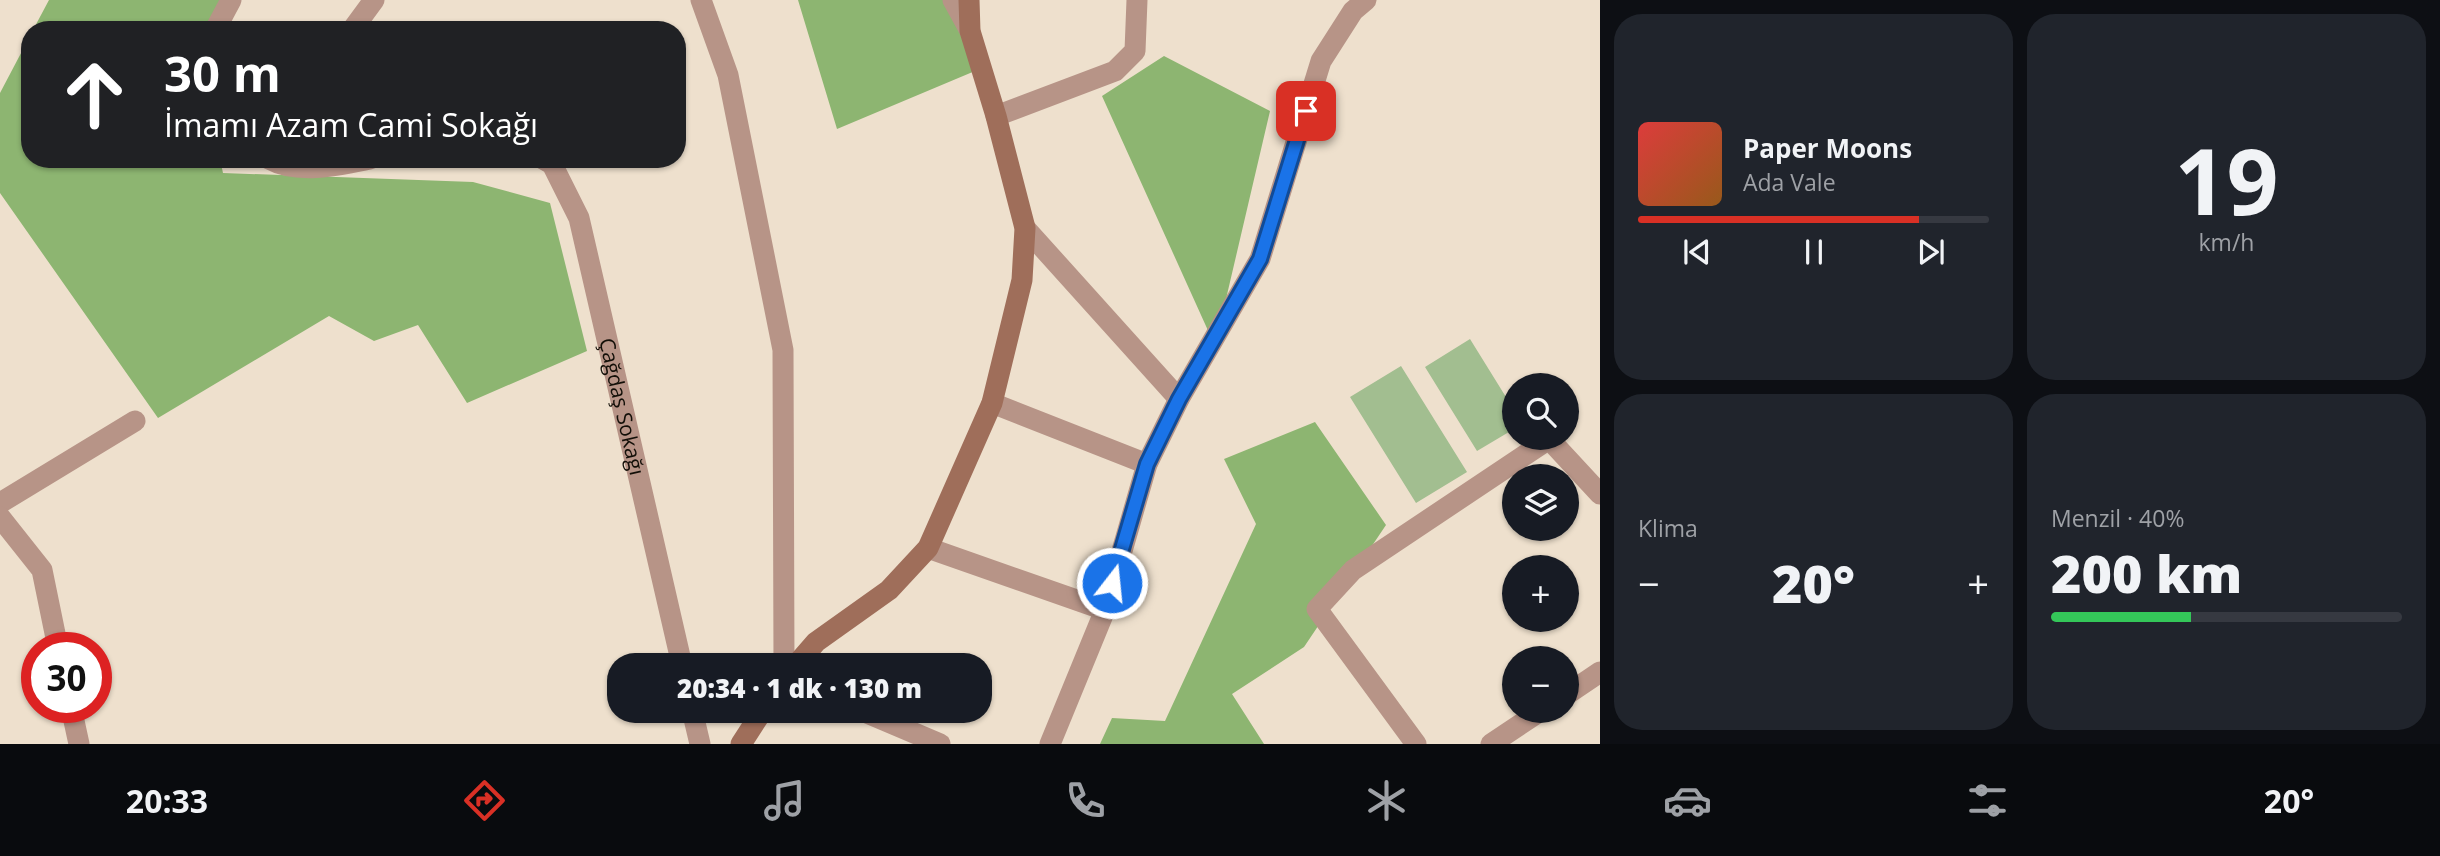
<!DOCTYPE html>
<html lang="tr">
<head>
<meta charset="utf-8">
<style>
  :root { --surface:#171b24; --page:#20242c; --text:#f1f3f6; --muted:#9ea1a6; --line:#363941; --accent:#d93025 }
  body { margin:0; font-family:"Open Sans",sans-serif; background:var(--page); color:var(--text); height:100vh; display:flex; flex-direction:column; font-size:26px; white-space:nowrap }
  * { box-sizing:border-box; margin:0 }
  p { font-size:23px; color:var(--muted) }
  .icon { flex:none; width:38px; height:38px; fill:none; stroke:currentColor; stroke-width:2; stroke-linecap:round; stroke-linejoin:round }
  .map { position:relative; flex:1; overflow:hidden }
  .drawer { display:flex; flex-direction:column; gap:14px; padding:14px; background:#0d0f14; width:840px }
  .drawer>* { flex:none }
  .hud { position:absolute; left:21px; top:21px; width:665px; height:147px; border-radius:28px; box-shadow:0 2px 5px #0004; background:#202124; color:#fff; overflow:hidden }
  .controls { position:absolute; left:1502px; top:373px; display:grid; gap:14px }
  .controls a { display:grid; place-items:center; width:77px; height:77px; border-radius:50%; background:var(--surface); box-shadow:0 2px 5px #0004; font-size:35px }
  .speed { position:absolute; left:21px; top:632px; display:flex; gap:14px; font-size:35px; font-weight:700; text-align:center }
  .speed>* { display:grid; place-content:center; width:91px; height:91px; border-radius:50%; background:var(--surface); box-shadow:0 2px 5px #0004; line-height:1 }
  .speed .limit { border:10px solid #d22; background:#fff; color:#111 }
  .pin { position:absolute; display:grid; place-items:center; width:60px; height:60px; color:#fff; margin:-30px; border-radius:14px; box-shadow:0 4px 10px #0006 }
  .me { position:absolute; width:77px; margin:-38px; rotate:16deg; stroke-linejoin:round; filter:drop-shadow(0 0 5px #0008) }
  .turn { display:flex; align-items:center; gap:24px; height:147px; padding:0 28px; font-size:32px }
  .turn .icon { width:91px; height:91px; stroke-width:2.5 }
  .turn b { display:block; font-size:49px; line-height:60px }
  .big { font-size:52px; font-weight:800; line-height:1.1 }
  .drawer .tile { flex:1; display:flex; flex-direction:column; justify-content:center; gap:10px; min-width:0; padding:0 24px; border-radius:28px; background:var(--page) }
  .drawer .dial { align-items:center; gap:0 }
  .dial b { font-size:91px; line-height:1 }
  .song { display:flex; align-items:center; gap:21px }
  .cover { width:84px; height:84px; border-radius:10px; background:linear-gradient(135deg,hsl(0 70% 55%),hsl(30 70% 35%)) }
  .played { height:7px; border-radius:4px; background:linear-gradient(90deg,var(--accent) 80%,var(--line) 80%) }
  .keys { display:flex; justify-content:space-around; direction:ltr }
  .heat { display:flex; justify-content:space-between; align-items:center; font-size:38px; direction:ltr }
  .charge { height:10px; border-radius:5px; background:linear-gradient(90deg,#34c759 40%,var(--line) 0) }
  .drawer .tiles { flex:1; display:grid; gap:14px; grid-template-columns:repeat(2,1fr) }
  .trip { position:absolute; left:607px; top:653px; width:385px; height:70px; border-radius:28px; background:var(--surface); box-shadow:0 2px 5px #0004; font-weight:800; line-height:70px; text-align:center }
  .dock { display:flex; height:112px; justify-content:space-around; align-items:center; background:#090b0e; color:var(--muted) }
  .dock .icon { width:49px; height:49px }
  .dock .selected { color:var(--accent) }
  .dock b { font-size:32px; color:var(--text) }
  main { display:flex; flex:1; min-height:0 }
  .map>svg:first-child { display:block }
  .green { fill:#a2be90 }
  .forest { fill:#8db571 }
  .lines { fill:none; stroke-linecap:round; stroke-linejoin:round }
  .minor { stroke:#b79487; stroke-width:21 }
  .secondary { stroke:#9f6e5a; stroke-width:21 }
  .route-casing { stroke:#114b97; stroke-width:18 }
  .route { stroke:#1a73e8; stroke-width:12 }
  .labels { text-anchor:middle; dominant-baseline:central; stroke-width:6; stroke-linejoin:round; paint-order:stroke }
  .street-label { font-size:21px; fill:#130f08; stroke:#eee0cd }
</style>
</head>
<body>
<main>
<div class="map">
<svg width="1600" height="744" viewBox="0 0 1600 744">
  <rect width="100%" height="100%" fill="#eee0cd"/>
  <!-- green -->
  <path class="green" d="M 1470,339 L 1514,410 L 1514,429 L 1477,451 L 1425,367 Z
    M 1401,366 L 1467,472 L 1416,503 L 1350,397 Z"/>
  <!-- forest -->
  <path class="forest" d="M 49,0 L 220,0 L 213,30 L 33,30 Z
    M 798,0 L 948,0 L 975,71 L 837,129 Z
    M 30,36 L 30,159 L 220,159 L 223,173 L 473,182 L 550,203 L 587,351 L 467,403 L 418,325 L 374,341 L 329,316 L 158,418 L 0,193 L 0,93 Z
    M 1164,56 L 1270,111 L 1215,346 L 1102,96 Z
    M 1315,422 L 1386,525 L 1304,647 L 1232,694 L 1264,744 L 1100,744 L 1112,718 L 1165,721 L 1256,524 L 1224,459 Z"/>
  <g class="lines">
    <!-- minor -->
    <g class="minor">
      <path d="M 701,0 L 728,75 L 783,350 L 784,665"/>
      <path d="M 953,0 L 970,31"/>
      <path d="M 215,30 L 231,0"/>
      <path d="M 352,30 L 374,0"/>
      <path d="M 996,116 L 1115,71 L 1135,51 L 1137,0"/>
      <path d="M 269,159 C 298,175 340,165 370,159"/>
      <path id="s1" d="M 543,159 L 552,164 L 579,218 L 682,665"/>
      <path d="M 1025,228 L 1179,399"/>
      <path d="M 992,403 L 1147,464"/>
      <path d="M 0,503 L 135,421"/>
      <path d="M 0,517 L 42,570 L 58,648"/>
      <path d="M 928,548 L 1105,610"/>
      <path d="M 1566,695 L 1600,672"/>
      <path d="M 71,707 L 79,744"/>
      <path d="M 692,710 L 700,744"/>
      <path d="M 860,710 L 940,744"/>
      <path d="M 1050,744 L 1105,610 L 1147,464 L 1179,399 L 1260,259 L 1321,61 L 1353,11 L 1366,0"/>
      <path d="M 1416,744 L 1317,609 L 1353,570 L 1549,439 L 1600,494"/>
      <path d="M 1491,744 L 1542,710"/>
    </g>
    <!-- secondary -->
    <path class="secondary" d="M 796,665 L 816,642 L 889,590 L 928,548 L 992,403 L 1022,280 L 1025,228 L 996,116 L 970,31 L 969,0
      M 741,744 L 763,710"/>
  </g>
  <g class="lines">
    <!-- route casing -->
    <g class="route-casing">
      <path id="route" d="M 1112,583 L 1147,464 L 1179,399 L 1260,259 L 1306,111"/>
    </g>
    <!-- route -->
    <use href="#route" class="route"/>
  </g>
  <g class="labels">
    <!-- street labels -->
    <g class="street-label">
      <text stroke="none"><textPath href="#s1" startOffset="264">Çağdaş Sokağı</textPath></text>
    </g>
  </g>
</svg>
<div class="controls">
<a><svg class="icon" aria-label="search" viewBox="0 0 24 24"><circle cx="10" cy="10" r="6"/><path d="M15 15l6 6"/></svg></a>
<a><svg class="icon" aria-label="layers" viewBox="0 0 24 24"><path d="M12 4l9 5-9 5-9-5zM3 14l9 5 9-5"/></svg></a>
<a>+</a>
<a>−</a>
</div>
<div class="speed"><div class="limit">30</div></div>
<div class="pin" style="left:1306px;top:111px;background:#d93025"><svg class="icon" aria-label="arrive" viewBox="0 0 24 24"><path d="M6 21V4h12l-3 4 3 4H6"/></svg></div>
<svg class="me" style="left:1112px;top:583px" viewBox="-20 -20 40 40"><circle r="17" fill="#1a73e8" stroke="#fff" stroke-width="3"/><path d="M0-11L8 9 0 5-8 9z" fill="#fff"/></svg>
<div class="trip">20:34 · 1 dk · 130 m</div>
<div class="hud">
<div class="turn"><svg class="icon" aria-label="ahead" viewBox="0 0 24 24"><path d="M12 20V5M6 11l6-6 6 6"/></svg><div><b>30 m</b>İmamı Azam Cami Sokağı</div></div>
</div>
</div>
<section class="drawer">
<div class="tiles">
<div class="tile">
<div class="song"><i class="cover"></i><div><b>Paper Moons</b><p>Ada Vale</p></div></div>
<div class="played"></div>
<div class="keys"><svg class="icon" aria-label="previous" viewBox="0 0 24 24"><path d="M18 5L8 12l10 7zM5 5v14"/></svg><svg class="icon" aria-label="pause" viewBox="0 0 24 24"><path d="M8 5v14M16 5v14"/></svg><svg class="icon" aria-label="next" viewBox="0 0 24 24"><path d="M6 5l10 7-10 7zM19 5v14"/></svg></div>
</div>
<div class="tile dial"><b>19</b><p>km/h</p></div>
<div class="tile"><p>Klima</p>
<div class="heat"><a>−</a><b class="big">20°</b><a>+</a></div>
</div>
<div class="tile"><p>Menzil · 40%</p><b class="big">200 km</b><div class="charge"></div></div>
</div>
</section>
</main>
<nav class="dock">
<b>20:33</b>
<svg class="icon selected" aria-label="directions" viewBox="0 0 24 24"><path d="M12 3l9 9-9 9-9-9zM9 14v-3h6M13 9l2 2-2 2"/></svg>
<svg class="icon" aria-label="music" viewBox="0 0 24 24"><path d="M9 18V5l10-2v13"/><circle cx="6" cy="18" r="3"/><circle cx="16" cy="16" r="3"/></svg>
<svg class="icon" aria-label="phone" viewBox="0 0 24 24"><path d="M5 4h4l2 5-3 2q2 4 5 5l2-3 5 2v4C11 20 4 13 5 4z"/></svg>
<svg class="icon" aria-label="climate" viewBox="0 0 24 24"><path d="M12 3v18M4 7l16 10M4 17L20 7"/></svg>
<svg class="icon" aria-label="car" viewBox="0 0 24 24"><path d="M5 17H2v-5l4-1 3-4h7l3 4 3 1v5h-3M9 17h6M6 11h13"/><circle cx="7" cy="17" r="2"/><circle cx="17" cy="17" r="2"/></svg>
<svg class="icon" aria-label="filters" viewBox="0 0 24 24"><path d="M4 7h16M4 17h16"/><circle cx="9" cy="7" r="2"/><circle cx="15" cy="17" r="2"/></svg>
<b>20°</b>
</nav>
</body>
</html>
